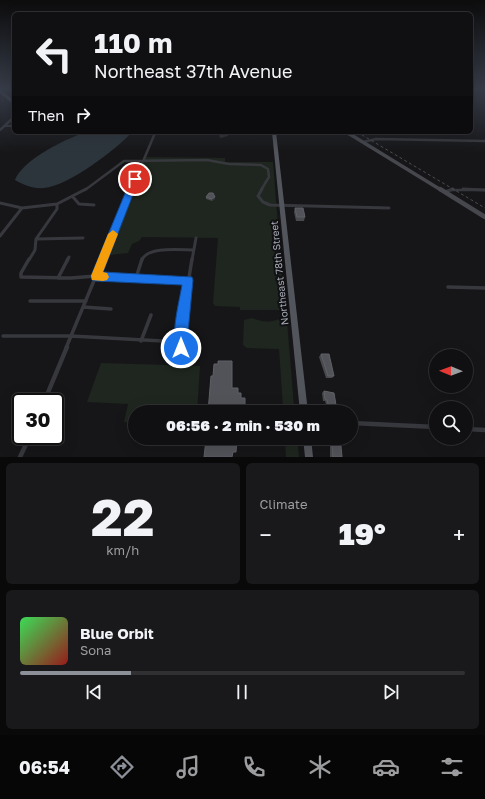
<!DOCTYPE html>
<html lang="en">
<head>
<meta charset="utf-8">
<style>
  :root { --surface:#101012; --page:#19191b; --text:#f1f3f6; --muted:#9c9d9f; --line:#303032; --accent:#8c9099 }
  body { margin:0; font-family:"Golos Text",sans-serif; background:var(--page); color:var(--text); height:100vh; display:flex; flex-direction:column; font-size:15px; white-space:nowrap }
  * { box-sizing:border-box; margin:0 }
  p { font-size:13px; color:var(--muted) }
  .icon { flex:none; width:22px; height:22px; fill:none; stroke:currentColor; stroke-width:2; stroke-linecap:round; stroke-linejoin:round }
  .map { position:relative; height:457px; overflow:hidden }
  .side { display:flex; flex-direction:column; gap:6px; padding:6px; background:#09090a; flex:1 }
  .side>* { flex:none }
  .hud { position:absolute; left:12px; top:12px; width:461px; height:122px; border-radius:6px; box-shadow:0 4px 16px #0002,0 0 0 1px var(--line); background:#101012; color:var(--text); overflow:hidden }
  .needle { width:26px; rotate:271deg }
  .buttons { position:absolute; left:429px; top:349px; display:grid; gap:8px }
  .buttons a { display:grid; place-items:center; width:44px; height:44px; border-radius:50%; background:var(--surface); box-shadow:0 4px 16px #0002,0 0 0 1px var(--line); font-size:20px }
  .speed { position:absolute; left:12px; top:393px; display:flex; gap:8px; font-size:20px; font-weight:700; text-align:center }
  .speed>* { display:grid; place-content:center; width:52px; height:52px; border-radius:50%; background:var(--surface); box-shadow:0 4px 16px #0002,0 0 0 1px var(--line); line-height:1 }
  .speed .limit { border:2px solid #111; border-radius:6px; background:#fff; color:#111 }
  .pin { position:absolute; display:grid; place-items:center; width:34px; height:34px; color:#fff; margin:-17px; border:2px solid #fff; border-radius:50%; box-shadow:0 1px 4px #0007 }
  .me { position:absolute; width:44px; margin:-22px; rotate:0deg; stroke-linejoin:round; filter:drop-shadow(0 0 3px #0008) }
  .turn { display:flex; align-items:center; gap:14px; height:84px; padding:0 16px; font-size:18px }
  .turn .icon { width:52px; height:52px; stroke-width:2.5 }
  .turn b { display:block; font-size:28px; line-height:34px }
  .then { display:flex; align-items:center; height:38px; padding:0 16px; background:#0003; gap:8px; font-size:15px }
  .big { font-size:30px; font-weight:800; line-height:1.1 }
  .side .card { flex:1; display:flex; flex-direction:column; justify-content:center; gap:6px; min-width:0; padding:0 14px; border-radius:6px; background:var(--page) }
  .side .dial { align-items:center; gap:0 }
  .dial b { font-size:52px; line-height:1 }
  .song { display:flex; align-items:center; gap:12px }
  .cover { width:48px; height:48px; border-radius:6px; background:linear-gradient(135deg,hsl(130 70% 55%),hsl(0 70% 35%)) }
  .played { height:4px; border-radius:2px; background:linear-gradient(90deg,var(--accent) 25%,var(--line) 25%) }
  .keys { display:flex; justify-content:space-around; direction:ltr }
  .heat { display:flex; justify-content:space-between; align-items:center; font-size:22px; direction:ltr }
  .side .tiles { flex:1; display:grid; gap:6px; grid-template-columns:1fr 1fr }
  .card:last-child { grid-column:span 2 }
  .trip { position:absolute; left:128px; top:405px; width:230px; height:40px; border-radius:20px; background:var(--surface); box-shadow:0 4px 16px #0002,0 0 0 1px var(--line); font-weight:800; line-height:40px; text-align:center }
  .dock { display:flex; height:64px; justify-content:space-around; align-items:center; background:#060607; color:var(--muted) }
  .dock .icon { width:28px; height:28px }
  .dock .selected { color:var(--accent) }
  .dock b { font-size:18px; color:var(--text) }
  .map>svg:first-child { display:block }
  .green { fill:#1e261f }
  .water { fill:#2c353c }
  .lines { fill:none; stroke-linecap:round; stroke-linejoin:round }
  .minor-far4 { stroke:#37383d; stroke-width:2 }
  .minor-far3 { stroke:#37383d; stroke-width:2.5 }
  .minor-far2 { stroke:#37383d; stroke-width:3 }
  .minor-far1 { stroke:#37383d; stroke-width:3.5 }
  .minor { stroke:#37383d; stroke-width:4.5 }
  .tertiary { stroke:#37383d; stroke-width:2.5 }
  .secondary-far2 { stroke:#45474d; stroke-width:3 }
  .secondary-far1 { stroke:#45474d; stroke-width:3.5 }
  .secondary { stroke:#45474d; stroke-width:4.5 }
  .primary { fill:#53555c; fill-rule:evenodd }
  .rail { stroke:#4a4c52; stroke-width:1; stroke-dasharray:3 2.5; stroke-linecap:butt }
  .wall { fill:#47494d }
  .shaded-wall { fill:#2f3033 }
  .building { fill:#525359; stroke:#5f6168 }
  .route { fill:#1a73e8; stroke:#114b97 }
  .slow { fill:#f59e0b }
  .labels { text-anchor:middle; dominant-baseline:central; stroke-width:4; stroke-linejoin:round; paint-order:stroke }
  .street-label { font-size:10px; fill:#a8adb8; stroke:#111113 }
</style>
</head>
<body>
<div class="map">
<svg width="485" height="457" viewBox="0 0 485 457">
  <rect width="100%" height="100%" fill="#161618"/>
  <!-- green -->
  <path class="green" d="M 146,157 L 225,158 L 225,162 L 273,162 L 284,302 L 283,310 L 240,310 L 240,307 L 215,306 L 213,303 L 218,238 L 142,237 L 139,241 L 132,244 L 128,253 L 109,255 L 109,249 L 112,245 L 109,242 L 120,225 Z
    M 252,318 C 262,322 269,323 279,319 L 287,321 L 294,407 L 283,407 L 279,349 L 247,348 L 243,345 L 244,320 Z
    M 101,363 L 200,366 L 197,412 L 135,412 L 135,423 L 124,422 L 128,404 L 87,402 Z
    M 285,438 L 297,438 L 299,457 L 286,457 Z"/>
  <!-- water -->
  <path class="water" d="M 93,132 L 132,132 C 116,150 68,186 44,188 C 33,189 24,185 15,180 C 22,161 60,142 78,135 C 84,133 88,136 93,132 Z"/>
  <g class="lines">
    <!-- minor-far4 -->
    <path class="minor-far4" d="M 4,126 L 14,126
      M 154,134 L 155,132"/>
    <!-- minor-far3 -->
    <path class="minor-far3" d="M 363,142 L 376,139 L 485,141
      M 85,190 L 124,161 L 207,160 L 229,164 L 261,165 L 268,169 L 269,177 L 261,190
      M 131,190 L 155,133
      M 450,190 L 485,190"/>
    <!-- minor-far2 -->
    <path class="minor-far2" d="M 262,189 L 258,196 L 263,202 L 270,205 L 389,208
      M 463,189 L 485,190
      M 445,192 L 453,189
      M 73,197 L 79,204 L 94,205
      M 0,203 L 22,208 L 57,204 L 86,189
      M 0,236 L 22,208
      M 36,239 L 83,238
      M 29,260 L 35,250 L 36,239 L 57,209 L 57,204
      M 67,260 L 69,257
      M 102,260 L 131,189
      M 142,260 C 147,246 181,250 194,250
      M 192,260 L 196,238"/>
    <!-- minor-far1 -->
    <path class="minor-far1" d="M 29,259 L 21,273 L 21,277 L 71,278 L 96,276 L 188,280
      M 58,278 L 68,259
      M 136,278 L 142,259
      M 448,287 L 485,288
      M 30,301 L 86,301
      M 83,307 L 111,309
      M 3,336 L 71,336 L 181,342
      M 141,341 L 151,315
      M 66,348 L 103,259
      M 181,348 L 182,321 L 192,259"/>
    <!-- minor -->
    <path class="minor" d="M 180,361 L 181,347
      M 44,402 L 67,347
      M 351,423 L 436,427
      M 466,429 L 485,430
      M 20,457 L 30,436"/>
    <!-- tertiary -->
    <path class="tertiary" d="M 0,130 L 14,117"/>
    <!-- secondary-far2 -->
    <path class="secondary-far2" d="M 0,91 L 14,103
      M 346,132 L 349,134"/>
    <!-- secondary-far1 -->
    <path class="secondary-far1" d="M 348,133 L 441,190"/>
    <!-- secondary -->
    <path class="secondary" d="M 440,189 L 485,217"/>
    <!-- primary -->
    <path class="primary" d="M 272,132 L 276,132 L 308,412 L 300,412 Z
      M 303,438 L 311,438 L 313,457 L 305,457 Z"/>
    <!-- rail -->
    <path class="rail" d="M 357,132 L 485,208"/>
  </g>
  <!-- wall -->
  <path class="wall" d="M 206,197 L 215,199 L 212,201 L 206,199 Z
    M 295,208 L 305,217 L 304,221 L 296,221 L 294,212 Z
    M 321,354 L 334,376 L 332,378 L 326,378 L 319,357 Z
    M 324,391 L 337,411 L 335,412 L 328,412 L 325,401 L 323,401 L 322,393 Z
    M 330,445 L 332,445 L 342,457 L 330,457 Z"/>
  <!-- shaded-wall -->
  <path class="shaded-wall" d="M 228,132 L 228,136 L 220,138 L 219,134 Z
    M 215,197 L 215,199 L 212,201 L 212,199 Z"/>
  <!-- building -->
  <path class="building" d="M 219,132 L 228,132 L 219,134 Z
    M 209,193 L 213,193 L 215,197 L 212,199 L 206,197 Z
    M 295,208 L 303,208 L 305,217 L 297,217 Z
    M 321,354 L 329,354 L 334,376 L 328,376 Z
    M 218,361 L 232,361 L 232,388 L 238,388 L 238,393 L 241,393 L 241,398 L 245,398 L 245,412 L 208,412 L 211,376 L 213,376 L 214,364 L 218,364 Z
    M 324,391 L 334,393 L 337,411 L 330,411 L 327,400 L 325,399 Z
    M 202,438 L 237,438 L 236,452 L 233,452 L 232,457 L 204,457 L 206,440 L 202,440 Z
    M 332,445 L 341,446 L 342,457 L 333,457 Z"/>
  <!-- sky -->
  <linearGradient id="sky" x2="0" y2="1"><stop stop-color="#0c0c0d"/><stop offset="0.58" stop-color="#363c48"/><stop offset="1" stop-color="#363c48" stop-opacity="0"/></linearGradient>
  <rect width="485" height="153" fill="url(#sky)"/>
  <!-- route -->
  <path class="route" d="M 135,177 L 139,179 L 103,272 L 192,277 L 193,280 L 186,353 L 181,354 L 177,353 C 170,336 179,303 182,285 L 96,281 L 92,280 L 91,276 L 131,179 Z"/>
  <!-- slow -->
  <path class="slow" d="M 113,230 L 118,234 L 103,272 L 107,273 L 109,277 L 107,280 L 103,281 L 92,280 L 91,276 L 108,234 Z"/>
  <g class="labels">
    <!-- street labels -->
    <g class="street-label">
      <text transform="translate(279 273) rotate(-96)">Northeast 78th Street</text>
    </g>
  </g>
</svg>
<div class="buttons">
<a><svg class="needle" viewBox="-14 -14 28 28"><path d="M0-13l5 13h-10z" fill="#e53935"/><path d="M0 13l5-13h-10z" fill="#9c9d9f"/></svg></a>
<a><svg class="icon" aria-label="search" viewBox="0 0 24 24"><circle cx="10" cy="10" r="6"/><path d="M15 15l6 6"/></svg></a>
</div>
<div class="speed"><div class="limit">30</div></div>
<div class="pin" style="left:135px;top:179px;background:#d93025"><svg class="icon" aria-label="arrive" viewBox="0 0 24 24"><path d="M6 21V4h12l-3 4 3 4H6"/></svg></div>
<svg class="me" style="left:181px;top:348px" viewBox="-20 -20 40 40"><circle r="17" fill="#1a73e8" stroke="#fff" stroke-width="3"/><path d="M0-11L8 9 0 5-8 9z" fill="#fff"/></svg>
<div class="trip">06:56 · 2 min · 530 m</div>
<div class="hud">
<div class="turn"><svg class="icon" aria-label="left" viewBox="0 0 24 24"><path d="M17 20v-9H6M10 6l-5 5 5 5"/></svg><div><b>110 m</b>Northeast 37th Avenue</div></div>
<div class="then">Then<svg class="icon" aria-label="right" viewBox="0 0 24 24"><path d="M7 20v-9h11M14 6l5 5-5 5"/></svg></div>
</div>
</div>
<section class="side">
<div class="tiles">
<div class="card dial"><b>22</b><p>km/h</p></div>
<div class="card"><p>Climate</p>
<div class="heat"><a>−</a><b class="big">19°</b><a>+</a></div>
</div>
<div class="card">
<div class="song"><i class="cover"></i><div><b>Blue Orbit</b><p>Sona</p></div></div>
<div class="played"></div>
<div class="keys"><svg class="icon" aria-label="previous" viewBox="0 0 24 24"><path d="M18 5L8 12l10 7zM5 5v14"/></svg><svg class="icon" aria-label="pause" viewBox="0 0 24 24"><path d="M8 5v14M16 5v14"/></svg><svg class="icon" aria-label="next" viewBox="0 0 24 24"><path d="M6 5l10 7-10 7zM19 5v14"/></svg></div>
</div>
</div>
</section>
<nav class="dock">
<b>06:54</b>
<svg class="icon selected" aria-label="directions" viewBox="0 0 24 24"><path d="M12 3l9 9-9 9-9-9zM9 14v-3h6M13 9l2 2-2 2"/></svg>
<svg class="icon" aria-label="music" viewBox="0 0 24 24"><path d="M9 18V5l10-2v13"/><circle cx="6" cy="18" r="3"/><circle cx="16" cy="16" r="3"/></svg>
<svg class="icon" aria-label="phone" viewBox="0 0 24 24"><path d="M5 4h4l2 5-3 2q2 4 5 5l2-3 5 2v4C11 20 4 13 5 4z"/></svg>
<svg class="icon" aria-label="climate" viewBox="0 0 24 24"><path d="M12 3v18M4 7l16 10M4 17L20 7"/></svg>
<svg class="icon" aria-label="car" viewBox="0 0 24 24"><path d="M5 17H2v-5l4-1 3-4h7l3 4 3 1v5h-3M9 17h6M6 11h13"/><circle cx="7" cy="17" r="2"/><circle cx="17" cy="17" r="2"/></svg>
<svg class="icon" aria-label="filters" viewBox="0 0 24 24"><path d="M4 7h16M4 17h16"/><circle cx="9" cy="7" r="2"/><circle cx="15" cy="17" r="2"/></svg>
</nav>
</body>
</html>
